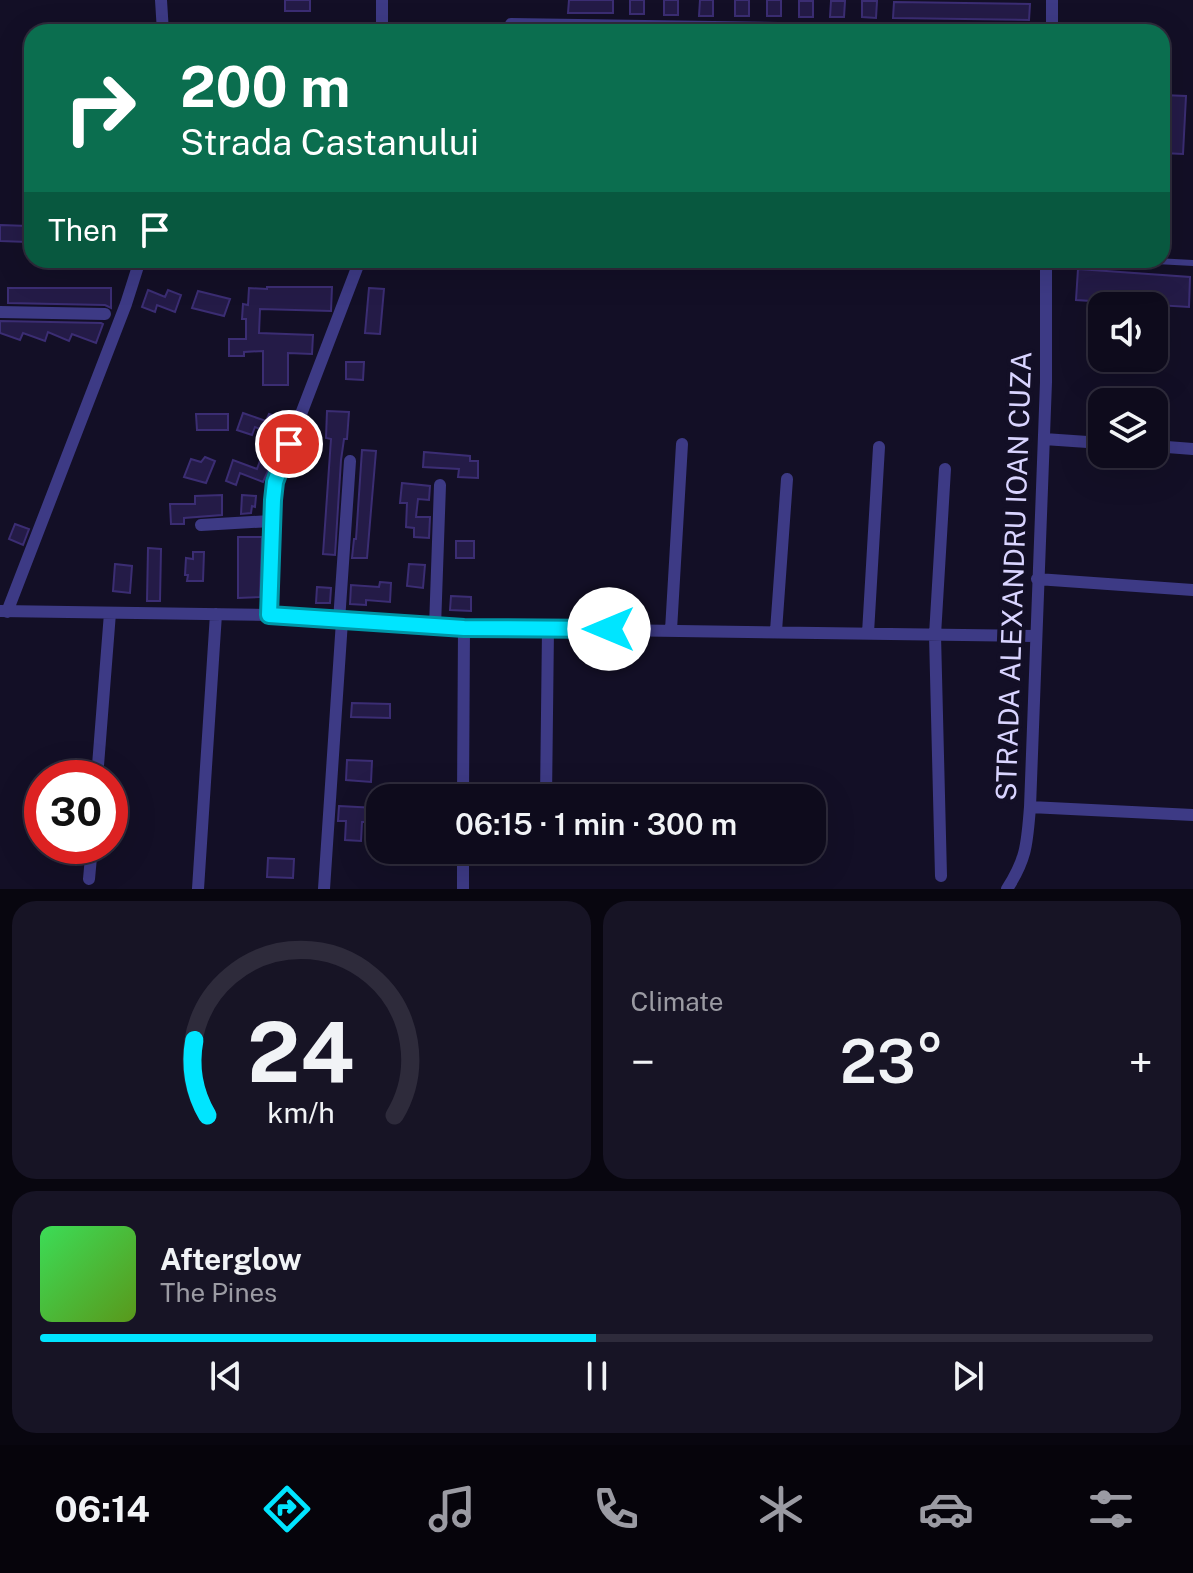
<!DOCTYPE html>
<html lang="en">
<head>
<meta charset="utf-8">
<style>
  :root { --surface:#0e0b1c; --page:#171425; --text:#f1f3f6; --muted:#9b9ba3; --line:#2e2b3b; --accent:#00e5ff }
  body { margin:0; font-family:"Public Sans",sans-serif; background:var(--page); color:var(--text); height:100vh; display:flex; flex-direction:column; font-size:30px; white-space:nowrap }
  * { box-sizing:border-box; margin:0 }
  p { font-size:26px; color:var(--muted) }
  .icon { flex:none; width:44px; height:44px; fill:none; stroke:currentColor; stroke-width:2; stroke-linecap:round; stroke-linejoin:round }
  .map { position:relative; height:889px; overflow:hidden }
  .panel { display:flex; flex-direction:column; gap:12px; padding:12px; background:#08060f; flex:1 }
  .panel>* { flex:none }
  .banner { position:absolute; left:24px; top:24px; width:1146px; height:244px; border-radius:24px; box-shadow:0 8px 32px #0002,0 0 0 2px var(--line); background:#0b6e4f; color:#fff; overflow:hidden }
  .tools { position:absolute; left:1088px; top:292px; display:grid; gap:16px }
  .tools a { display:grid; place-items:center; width:80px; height:80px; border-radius:16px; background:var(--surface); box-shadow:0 8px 32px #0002,0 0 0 2px var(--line); font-size:40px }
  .speed { position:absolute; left:24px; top:760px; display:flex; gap:16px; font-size:40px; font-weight:700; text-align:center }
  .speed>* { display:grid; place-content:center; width:104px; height:104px; border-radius:50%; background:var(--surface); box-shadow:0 8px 32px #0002,0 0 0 2px var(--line); line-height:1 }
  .speed .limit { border:12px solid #d22; background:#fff; color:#111 }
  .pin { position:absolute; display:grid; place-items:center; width:68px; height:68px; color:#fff; margin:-34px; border:4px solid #fff; border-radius:50%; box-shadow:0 2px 8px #0007 }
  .me { position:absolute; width:88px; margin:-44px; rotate:270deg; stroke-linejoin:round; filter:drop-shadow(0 0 6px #0008) }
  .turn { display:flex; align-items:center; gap:28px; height:168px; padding:0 24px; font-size:36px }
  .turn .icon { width:104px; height:104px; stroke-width:2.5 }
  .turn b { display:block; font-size:56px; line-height:68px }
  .then { display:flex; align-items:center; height:76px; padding:0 24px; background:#0003; gap:16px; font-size:30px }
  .big { font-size:60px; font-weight:600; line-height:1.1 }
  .panel .card { flex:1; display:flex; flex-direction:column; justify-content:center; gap:12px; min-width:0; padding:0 28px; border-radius:24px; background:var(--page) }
  .panel .dial { align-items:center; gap:0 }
  .dial svg { height:208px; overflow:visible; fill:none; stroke:var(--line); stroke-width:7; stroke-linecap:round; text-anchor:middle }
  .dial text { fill:var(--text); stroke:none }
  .song { display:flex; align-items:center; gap:24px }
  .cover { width:96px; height:96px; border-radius:12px; background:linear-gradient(135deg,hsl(130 70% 55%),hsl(90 70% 35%)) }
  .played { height:8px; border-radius:4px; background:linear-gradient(90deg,var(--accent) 50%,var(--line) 50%) }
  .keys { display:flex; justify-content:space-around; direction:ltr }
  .heat { display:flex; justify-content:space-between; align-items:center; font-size:44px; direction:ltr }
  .panel .tiles { flex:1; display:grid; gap:12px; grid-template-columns:1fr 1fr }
  .card:last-child { grid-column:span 2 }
  .trip { position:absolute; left:366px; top:784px; width:460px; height:80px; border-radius:24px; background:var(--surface); box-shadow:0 8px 32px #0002,0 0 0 2px var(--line); font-weight:600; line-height:80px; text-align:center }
  .tab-bar { display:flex; height:128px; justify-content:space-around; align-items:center; background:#06040b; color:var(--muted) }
  .tab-bar .icon { width:56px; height:56px }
  .tab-bar .on { color:var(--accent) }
  .tab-bar b { font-size:36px; color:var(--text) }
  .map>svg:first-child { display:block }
  .building { fill:#241b47; stroke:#3b2d73; stroke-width:2 }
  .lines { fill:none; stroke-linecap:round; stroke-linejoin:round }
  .lane { stroke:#3d3a85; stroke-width:6 }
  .street { stroke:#3d3a85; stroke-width:12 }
  .route-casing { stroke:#0095a6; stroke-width:20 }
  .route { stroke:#00e5ff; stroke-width:14 }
  .labels { text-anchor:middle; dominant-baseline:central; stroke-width:8; stroke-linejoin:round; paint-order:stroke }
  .street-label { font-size:28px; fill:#d9d4ff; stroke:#130f26 }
</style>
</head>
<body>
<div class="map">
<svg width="1193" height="889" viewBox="0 0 1193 889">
  <rect width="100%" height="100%" fill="#130f26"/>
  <!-- building -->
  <path class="building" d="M 285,0 L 310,0 L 310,11 L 285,11 Z
    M 569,0 L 613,0 L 613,13 L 568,13 Z
    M 630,0 L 644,0 L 644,14 L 630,14 Z
    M 664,0 L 678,0 L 678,15 L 664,15 Z
    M 700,0 L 713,0 L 713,16 L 699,16 Z
    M 735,0 L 749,0 L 749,16 L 735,16 Z
    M 767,0 L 781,0 L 781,16 L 767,16 Z
    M 799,1 L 813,1 L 813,17 L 799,17 Z
    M 831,1 L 845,1 L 844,17 L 830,17 Z
    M 862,1 L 877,1 L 876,18 L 862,17 Z
    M 894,2 L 1030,4 L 1029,20 L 893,18 Z
    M 1162,95 L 1186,96 L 1183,154 L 1162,153 Z
    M 0,225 L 28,226 L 27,242 L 0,241 Z
    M 1078,269 L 1190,277 L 1189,307 L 1076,300 Z
    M 267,287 L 332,287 L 331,311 L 260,309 L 259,333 L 313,335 L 312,354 L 288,353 L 288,385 L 263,385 L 263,351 L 244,352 L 244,356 L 229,356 L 229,339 L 246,339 L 246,319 L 242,319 L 243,304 L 248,305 L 249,288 L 267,289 Z
    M 8,288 L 111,288 L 111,308 L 105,305 L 8,303 Z
    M 369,288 L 384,289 L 380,334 L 365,333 Z
    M 148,290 L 165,297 L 168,290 L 181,295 L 175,312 L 157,305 L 155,312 L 142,307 Z
    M 198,291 L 230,299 L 224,316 L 192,308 Z
    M 0,321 L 101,323 L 103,324 L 96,343 L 72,334 L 69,341 L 48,332 L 45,341 L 23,333 L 20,340 L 0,333 Z
    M 346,362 L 364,362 L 363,380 L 346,379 Z
    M 327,411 L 349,412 L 347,439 L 344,439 L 341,460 L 335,555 L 323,554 L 331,439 L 326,438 Z
    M 243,413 L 266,421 L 269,414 L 284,419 L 278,436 L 255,427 L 252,435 L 237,430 Z
    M 196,414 L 228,414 L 228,430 L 197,430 Z
    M 362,450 L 376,451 L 367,558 L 352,558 L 354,539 L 356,539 Z
    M 424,452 L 470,456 L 470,461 L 478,461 L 478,478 L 458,477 L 459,469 L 423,467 Z
    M 205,457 L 215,461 L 206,483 L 184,477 L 191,459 L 201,462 Z
    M 261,458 L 272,462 L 263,482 L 240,473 L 236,485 L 226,481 L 233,460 L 257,469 Z
    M 402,483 L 430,486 L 429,500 L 418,499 L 416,517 L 430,517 L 429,538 L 414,537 L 414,528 L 406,527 L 407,503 L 400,503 Z
    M 222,495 L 222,515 L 184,518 L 184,524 L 171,524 L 170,504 L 195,504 L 195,496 Z
    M 242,495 L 256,496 L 255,507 L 252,506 L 251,513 L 241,514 Z
    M 15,524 L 29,529 L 23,545 L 9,539 Z
    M 238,537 L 262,537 L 260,597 L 238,598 Z
    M 456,541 L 474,541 L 474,558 L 456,558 Z
    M 148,548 L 161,549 L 160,601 L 147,601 Z
    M 193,552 L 204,552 L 203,581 L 187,581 L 188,575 L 185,575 L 186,558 L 193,559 Z
    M 115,564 L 132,566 L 130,593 L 113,591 Z
    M 409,564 L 425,565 L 423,588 L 407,586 Z
    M 380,582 L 391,583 L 390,602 L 366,600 L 366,605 L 350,604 L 351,585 L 379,587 Z
    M 317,587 L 331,588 L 330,603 L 316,603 Z
    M 451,596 L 471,597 L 471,611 L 450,610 Z
    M 352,703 L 390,704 L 390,718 L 351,717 Z
    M 347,760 L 372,761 L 371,782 L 346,780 Z
    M 339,806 L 376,808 L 375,822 L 362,822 L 361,841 L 345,840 L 346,821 L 338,821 Z
    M 268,858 L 294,859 L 293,878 L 267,877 Z"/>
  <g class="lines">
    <!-- lane -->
    <path class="lane" d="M 1137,260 L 1193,263"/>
    <!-- street -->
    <path class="street" d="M 161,0 L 163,32
      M 382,0 L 382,32
      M 511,24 L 1052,32
      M 1052,32 L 1052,0
      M 0,312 L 105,314
      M 1044,439 L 1102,443
      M 1154,446 L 1193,449
      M 201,525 L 271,521
      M 1037,579 L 1193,590
      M 0,611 L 269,615 L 464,628 L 1034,636
      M 7,612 L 126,304 L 140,260
      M 269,615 L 271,521 L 275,482 L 360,260
      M 339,621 L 350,461
      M 435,627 L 440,485
      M 671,630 L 682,444
      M 776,631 L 787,479
      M 868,633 L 879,447
      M 97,778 L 110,613
      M 463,798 L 464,628
      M 546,798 L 548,629
      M 1030,807 L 1193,815
      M 941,876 L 935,635 L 945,469
      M 89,879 L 92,846
      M 198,889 L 216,614
      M 324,889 L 342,621
      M 463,889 L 463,850
      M 1007,889 C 1027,858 1027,843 1030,807 L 1046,382 L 1046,260"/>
  </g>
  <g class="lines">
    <!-- route casing -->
    <g class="route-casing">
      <path id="route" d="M 289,444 L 275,482 L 273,500 L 269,615 L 464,628 L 609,629"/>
    </g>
    <!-- route -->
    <use href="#route" class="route"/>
  </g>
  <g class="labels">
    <!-- street labels -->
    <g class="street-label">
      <text transform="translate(1013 576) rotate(-88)">STRADA ALEXANDRU IOAN CUZA</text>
    </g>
  </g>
</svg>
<div class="tools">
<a><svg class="icon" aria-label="sound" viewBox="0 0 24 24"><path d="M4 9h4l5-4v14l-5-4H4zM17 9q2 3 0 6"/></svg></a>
<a><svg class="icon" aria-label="layers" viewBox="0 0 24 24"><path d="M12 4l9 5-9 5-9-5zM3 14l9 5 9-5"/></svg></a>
</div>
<div class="speed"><div class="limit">30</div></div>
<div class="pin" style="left:289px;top:444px;background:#d93025"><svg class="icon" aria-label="arrive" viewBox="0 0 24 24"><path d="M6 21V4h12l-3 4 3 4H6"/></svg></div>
<svg class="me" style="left:609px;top:629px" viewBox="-20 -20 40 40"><circle r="19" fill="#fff"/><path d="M0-13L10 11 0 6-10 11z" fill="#00e5ff"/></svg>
<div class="trip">06:15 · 1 min · 300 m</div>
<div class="banner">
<div class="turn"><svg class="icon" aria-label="right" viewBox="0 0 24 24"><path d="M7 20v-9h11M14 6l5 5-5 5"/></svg><div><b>200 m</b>Strada Castanului</div></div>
<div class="then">Then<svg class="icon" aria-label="arrive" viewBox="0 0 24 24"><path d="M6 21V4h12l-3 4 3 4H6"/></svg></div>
</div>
</div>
<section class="panel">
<div class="tiles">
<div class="card dial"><svg viewBox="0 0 100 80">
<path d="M14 69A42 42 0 1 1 86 69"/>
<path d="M14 69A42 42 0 0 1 9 40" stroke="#00e5ff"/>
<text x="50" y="56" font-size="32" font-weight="700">24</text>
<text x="50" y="72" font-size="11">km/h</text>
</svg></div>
<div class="card"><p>Climate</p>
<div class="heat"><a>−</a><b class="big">23°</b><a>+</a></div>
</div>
<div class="card">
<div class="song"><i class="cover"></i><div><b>Afterglow</b><p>The Pines</p></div></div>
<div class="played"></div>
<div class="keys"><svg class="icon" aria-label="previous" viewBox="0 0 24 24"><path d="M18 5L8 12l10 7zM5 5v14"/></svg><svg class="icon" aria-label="pause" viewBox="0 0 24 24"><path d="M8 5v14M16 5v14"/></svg><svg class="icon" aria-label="next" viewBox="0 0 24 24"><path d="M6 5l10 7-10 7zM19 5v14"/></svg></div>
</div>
</div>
</section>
<nav class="tab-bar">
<b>06:14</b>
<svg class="icon on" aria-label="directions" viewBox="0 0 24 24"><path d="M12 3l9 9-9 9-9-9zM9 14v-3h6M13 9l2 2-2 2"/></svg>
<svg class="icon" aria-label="music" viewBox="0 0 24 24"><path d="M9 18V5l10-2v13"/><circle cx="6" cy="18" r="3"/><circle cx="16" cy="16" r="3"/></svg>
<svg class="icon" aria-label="phone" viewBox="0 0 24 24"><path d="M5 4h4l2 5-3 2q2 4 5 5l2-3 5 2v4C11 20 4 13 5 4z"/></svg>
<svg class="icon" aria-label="climate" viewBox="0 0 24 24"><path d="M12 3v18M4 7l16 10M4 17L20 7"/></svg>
<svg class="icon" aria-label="car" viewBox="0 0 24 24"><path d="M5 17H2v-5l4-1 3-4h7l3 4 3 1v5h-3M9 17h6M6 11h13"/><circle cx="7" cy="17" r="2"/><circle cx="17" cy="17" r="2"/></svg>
<svg class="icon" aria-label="filters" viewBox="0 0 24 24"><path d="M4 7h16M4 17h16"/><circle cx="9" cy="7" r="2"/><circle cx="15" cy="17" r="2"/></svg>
</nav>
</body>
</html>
